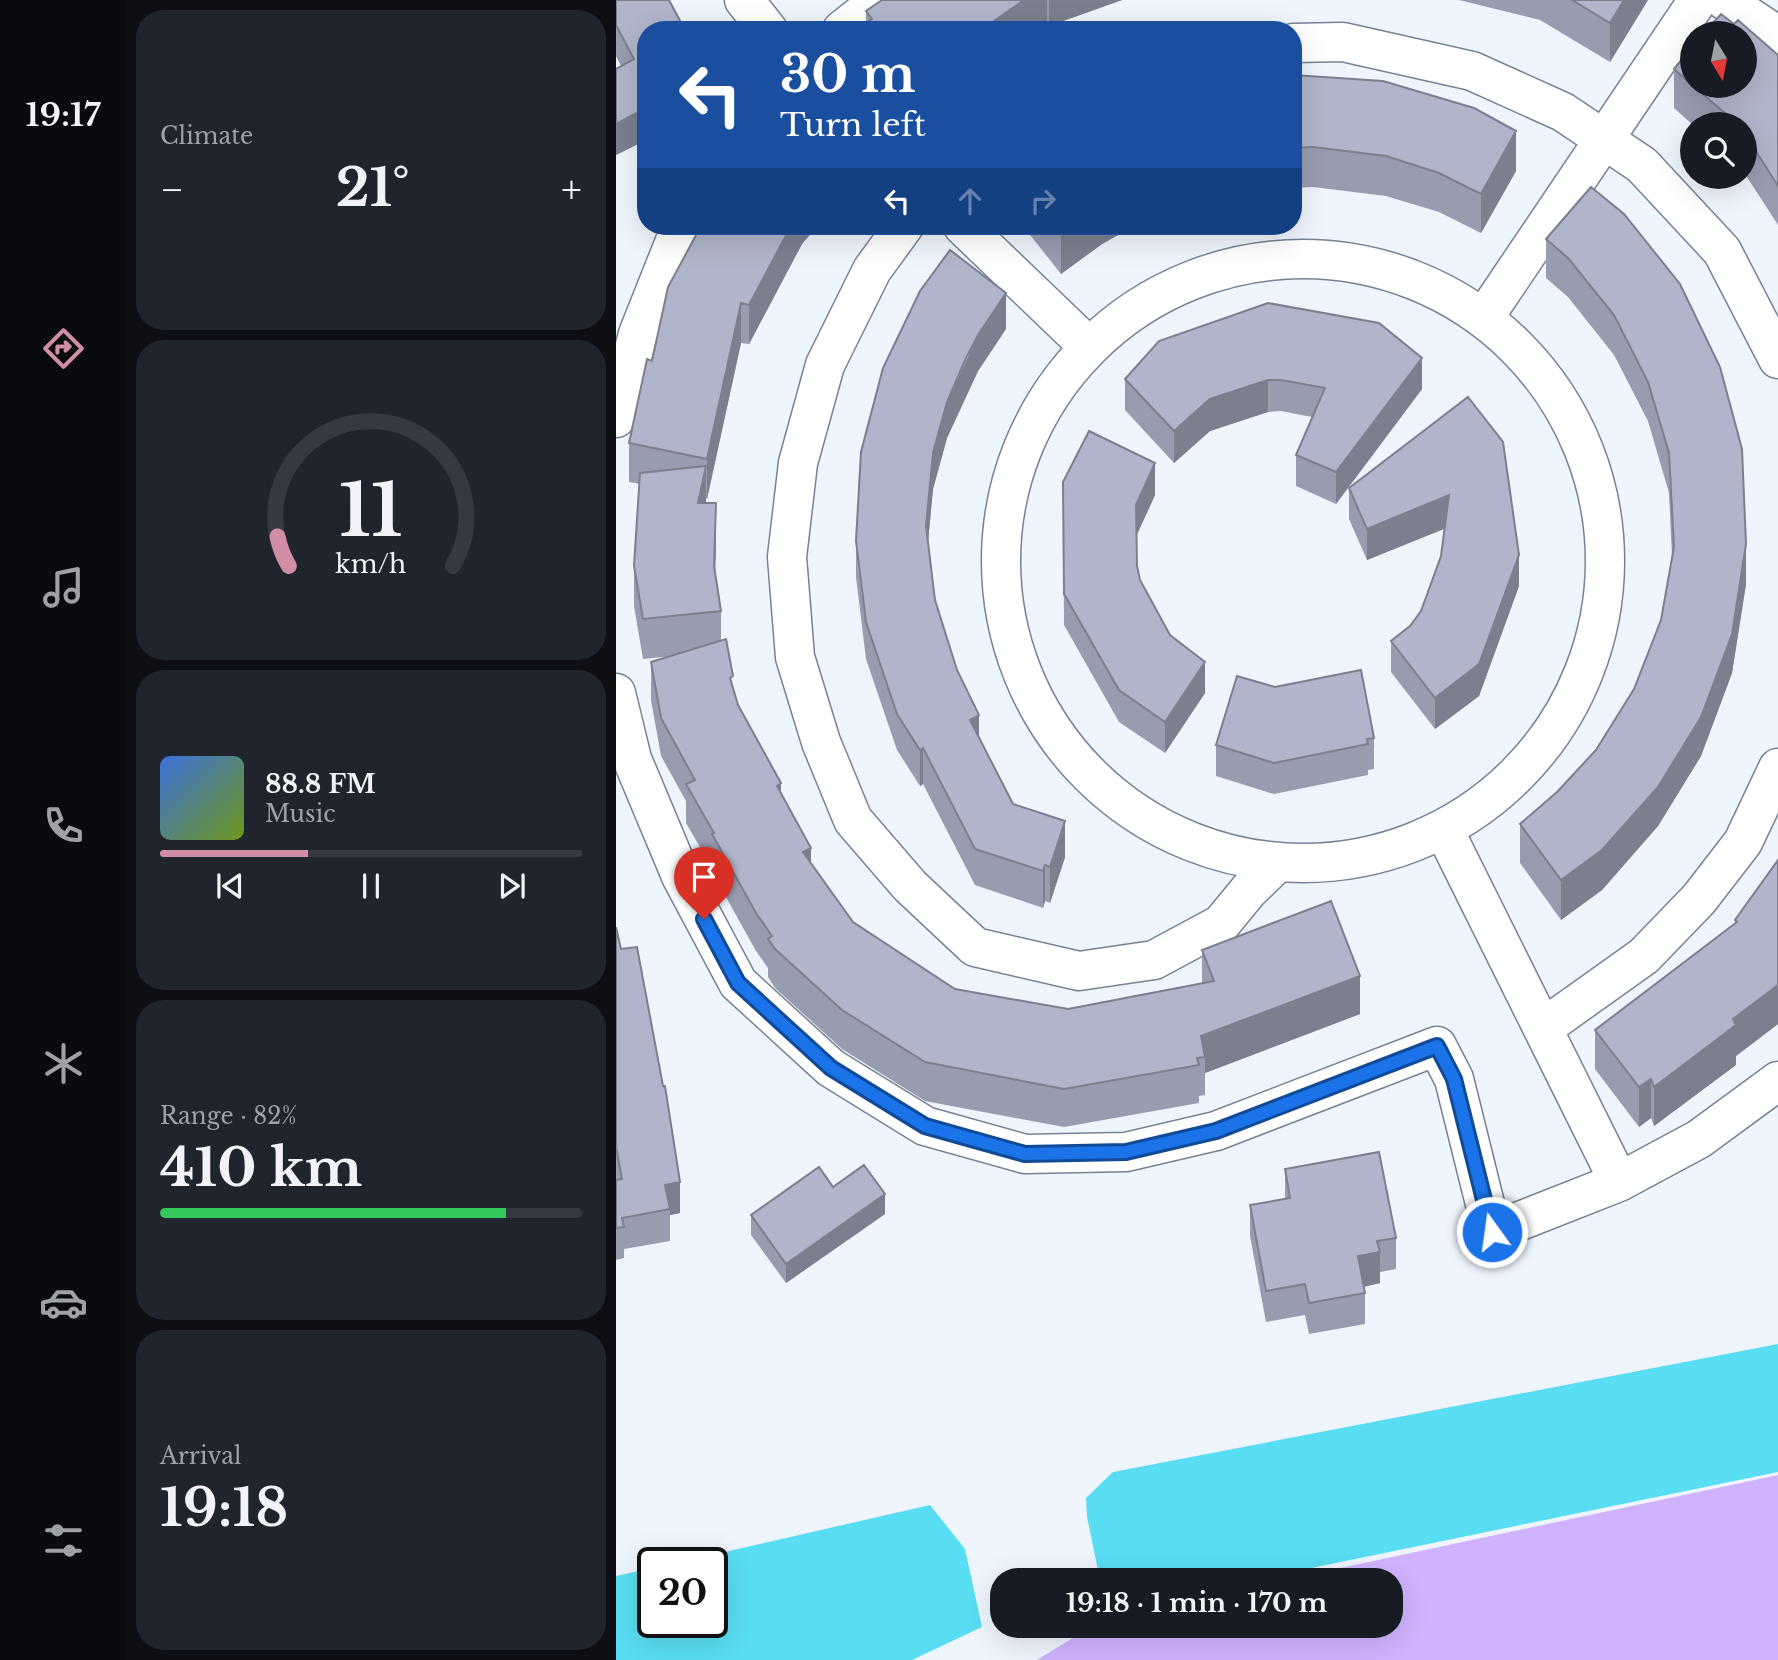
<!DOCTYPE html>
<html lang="en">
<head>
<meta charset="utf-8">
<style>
  :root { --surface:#171b24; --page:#20242c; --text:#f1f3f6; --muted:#9ea1a6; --line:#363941; --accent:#d08da5 }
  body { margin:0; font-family:"Libre Baskerville",serif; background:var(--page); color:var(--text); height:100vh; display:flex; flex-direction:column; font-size:26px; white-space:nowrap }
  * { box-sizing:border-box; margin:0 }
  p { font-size:23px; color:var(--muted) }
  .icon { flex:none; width:38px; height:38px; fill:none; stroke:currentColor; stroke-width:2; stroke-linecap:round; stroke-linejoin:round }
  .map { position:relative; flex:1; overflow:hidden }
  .drawer { display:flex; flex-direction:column; gap:10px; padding:10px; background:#0d0f14; width:490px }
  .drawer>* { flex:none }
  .hud { position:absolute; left:21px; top:21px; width:665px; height:214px; border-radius:28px; box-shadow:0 7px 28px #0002; background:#1a4fa0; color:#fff; overflow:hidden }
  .needle { width:46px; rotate:170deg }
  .tools { position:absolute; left:1064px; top:21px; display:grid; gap:14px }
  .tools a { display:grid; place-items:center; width:77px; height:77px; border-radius:50%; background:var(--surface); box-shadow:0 7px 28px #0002; font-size:35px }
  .speed { position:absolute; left:21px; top:1547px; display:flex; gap:14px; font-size:35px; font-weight:700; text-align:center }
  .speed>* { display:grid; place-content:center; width:91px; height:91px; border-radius:50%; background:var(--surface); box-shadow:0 7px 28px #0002; line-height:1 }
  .speed .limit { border:4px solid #111; border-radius:10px; background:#fff; color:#111 }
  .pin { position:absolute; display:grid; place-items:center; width:60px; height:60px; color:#fff; margin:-72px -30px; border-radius:50% 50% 50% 0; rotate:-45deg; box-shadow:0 0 7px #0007 }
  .pin .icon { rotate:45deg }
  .me { position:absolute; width:77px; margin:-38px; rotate:346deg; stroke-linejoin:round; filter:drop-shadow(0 0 5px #0008) }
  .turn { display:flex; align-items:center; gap:24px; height:147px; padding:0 28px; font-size:32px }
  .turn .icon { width:91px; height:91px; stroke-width:2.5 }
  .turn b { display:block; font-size:49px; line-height:60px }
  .lanes { display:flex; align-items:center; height:66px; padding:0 28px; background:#0003; justify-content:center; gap:35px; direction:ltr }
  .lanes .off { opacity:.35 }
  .big { font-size:52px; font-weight:700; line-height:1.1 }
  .drawer .card { flex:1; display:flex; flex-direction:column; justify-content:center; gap:10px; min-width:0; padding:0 24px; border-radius:28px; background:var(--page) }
  .drawer .dial { align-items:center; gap:0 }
  .dial svg { height:182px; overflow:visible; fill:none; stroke:var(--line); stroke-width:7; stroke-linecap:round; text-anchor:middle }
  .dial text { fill:var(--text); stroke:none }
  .song { display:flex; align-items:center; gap:21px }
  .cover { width:84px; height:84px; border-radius:10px; background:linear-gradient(135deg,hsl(220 70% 55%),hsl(80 70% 35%)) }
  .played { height:7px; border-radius:4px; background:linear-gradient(90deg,var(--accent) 35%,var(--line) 35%) }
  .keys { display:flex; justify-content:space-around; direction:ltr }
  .heat { display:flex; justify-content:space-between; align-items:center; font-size:38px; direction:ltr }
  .charge { height:10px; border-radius:5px; background:linear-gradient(90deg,#34c759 82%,var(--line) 0) }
  .trip { position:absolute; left:374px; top:1568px; width:413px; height:70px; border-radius:28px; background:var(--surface); box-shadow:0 7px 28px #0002; font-weight:700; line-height:70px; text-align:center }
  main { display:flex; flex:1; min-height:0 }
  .tab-bar { display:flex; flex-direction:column; width:126px; justify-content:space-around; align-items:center; background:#090b0e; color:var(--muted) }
  .tab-bar .icon { width:49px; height:49px }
  .tab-bar .current { color:var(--accent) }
  .tab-bar b { font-size:32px; color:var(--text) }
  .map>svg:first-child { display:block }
  .green { fill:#d0b3ff }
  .water { fill:#59ddf2 }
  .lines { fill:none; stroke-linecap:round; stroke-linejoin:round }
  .minor-casing { stroke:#758395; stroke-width:41 }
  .minor { stroke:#fff; stroke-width:38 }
  .wall { fill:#989caf }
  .shaded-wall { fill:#7c7f8e }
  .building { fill:#b1b5cb; stroke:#7c7f8e; stroke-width:2 }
  .route-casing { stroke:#114b97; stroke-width:18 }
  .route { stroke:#1a73e8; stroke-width:12 }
</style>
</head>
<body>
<main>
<nav class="tab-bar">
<b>19:17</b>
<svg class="icon current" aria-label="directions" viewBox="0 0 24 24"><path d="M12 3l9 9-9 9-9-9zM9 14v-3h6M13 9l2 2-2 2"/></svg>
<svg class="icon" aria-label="music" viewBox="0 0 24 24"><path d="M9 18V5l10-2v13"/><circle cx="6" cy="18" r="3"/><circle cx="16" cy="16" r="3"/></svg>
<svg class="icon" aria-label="phone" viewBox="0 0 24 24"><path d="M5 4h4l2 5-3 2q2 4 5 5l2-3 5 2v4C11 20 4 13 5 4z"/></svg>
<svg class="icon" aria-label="climate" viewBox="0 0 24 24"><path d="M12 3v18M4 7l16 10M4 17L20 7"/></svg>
<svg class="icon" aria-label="car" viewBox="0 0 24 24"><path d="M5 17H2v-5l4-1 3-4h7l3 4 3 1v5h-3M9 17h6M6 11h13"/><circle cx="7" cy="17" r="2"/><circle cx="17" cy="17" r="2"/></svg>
<svg class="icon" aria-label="filters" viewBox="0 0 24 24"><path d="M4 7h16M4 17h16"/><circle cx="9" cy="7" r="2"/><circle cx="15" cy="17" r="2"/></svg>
</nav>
<section class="drawer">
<div class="card"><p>Climate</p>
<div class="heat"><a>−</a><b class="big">21°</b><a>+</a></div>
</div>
<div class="card dial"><svg viewBox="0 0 100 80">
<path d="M14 69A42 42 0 1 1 86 69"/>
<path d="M14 69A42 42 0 0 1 9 56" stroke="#d08da5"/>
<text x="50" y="56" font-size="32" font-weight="700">11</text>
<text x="50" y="72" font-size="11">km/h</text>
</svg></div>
<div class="card">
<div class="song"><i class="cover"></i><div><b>88.8 FM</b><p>Music</p></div></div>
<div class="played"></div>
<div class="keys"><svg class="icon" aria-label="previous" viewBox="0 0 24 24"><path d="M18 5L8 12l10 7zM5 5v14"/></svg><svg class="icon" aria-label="pause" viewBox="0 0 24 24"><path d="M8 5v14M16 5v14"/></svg><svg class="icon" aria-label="next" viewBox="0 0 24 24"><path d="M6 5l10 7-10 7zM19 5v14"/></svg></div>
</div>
<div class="card"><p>Range · 82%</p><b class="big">410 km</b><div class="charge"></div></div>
<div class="card"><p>Arrival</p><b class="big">19:18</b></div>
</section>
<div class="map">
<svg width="1162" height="1660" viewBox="0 0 1162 1660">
  <rect width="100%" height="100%" fill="#eff5fd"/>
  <!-- green -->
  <path class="green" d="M 1162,1475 L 1162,1660 L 421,1660 L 476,1626 L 775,1626 L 775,1580 L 668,1580 Z"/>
  <!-- water -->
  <path class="water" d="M 1162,1344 L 1162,1472 L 637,1580 L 484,1580 L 471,1517 L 470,1498 L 497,1472 Z
    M 314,1505 L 349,1549 L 366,1627 L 296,1660 L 0,1660 L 0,1576 L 37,1568 L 37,1622 L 96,1622 L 96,1563 L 61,1563 Z"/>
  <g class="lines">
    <!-- minor casing -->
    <g class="minor-casing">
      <path id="minor" d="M 128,0 L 152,30
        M 1108,0 L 1162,36
        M 226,30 L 264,0
        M 677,43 L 727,42 L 856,71 L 947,112 L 1026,165 L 1106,251 L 1162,359
        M 288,226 L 256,270 L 209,365 L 182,463 L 171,557 L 179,657 L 205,742 L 237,820 L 294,886 L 359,947 L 463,971 L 538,960 L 605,924 L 633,890 L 661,863
        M 347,226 L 472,346
        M385 561a302 302 0 1 1 604 0a302 302 0 1 1-604 0Z
        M 869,316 L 1082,0
        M 0,418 L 22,334 L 65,226
        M 0,693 L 16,759 L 65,876 L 122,983 L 215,1068 L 309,1126 L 409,1154 L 510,1152 L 600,1131 L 821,1046 L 838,1079 L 876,1232 L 1003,1182 L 1083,1139 L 1162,1081
        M 828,830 L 1003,1182
        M 927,1028 L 1028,956 L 1083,899 L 1127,842 L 1162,768"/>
    </g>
    <!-- minor -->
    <use href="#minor" class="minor"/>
  </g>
  <!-- wall -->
  <path class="wall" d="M 0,0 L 30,30 L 30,140 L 0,155 L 0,69 L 5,66 L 0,56 Z
    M 266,0 L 506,0 L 433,26 L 431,24 L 423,30 L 244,30 L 244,27 L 250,23 L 250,11 Z
    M 843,0 L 1032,0 L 994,62 L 924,20 Z
    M 1076,47 L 1076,86 L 1129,86 L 1162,55 L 1162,225 L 1129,174 L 1129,124 L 1076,124 L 1058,108 L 1058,69 Z
    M 677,75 L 900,171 L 865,233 L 823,212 L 770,196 L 697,187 L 677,188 Z
    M 975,187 L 1130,584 L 1116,673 L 1085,756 L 1042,826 L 986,890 L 945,920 L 904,863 L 904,824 L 941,792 L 980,750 L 1018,689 L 1045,620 L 1056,556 L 1053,493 L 1032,421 L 998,355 L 952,297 L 930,278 L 930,239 Z
    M 85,226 L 201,226 L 186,244 L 133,344 L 125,343 L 91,499 L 90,498 L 90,503 L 100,543 L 99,574 L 105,611 L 105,641 L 122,705 L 165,794 L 195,864 L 237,922 L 339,989 L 452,1009 L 586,983 L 586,950 L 744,1014 L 589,1073 L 589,1095 L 583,1096 L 583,1103 L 448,1127 L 309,1101 L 226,1049 L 159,988 L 152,977 L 152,968 L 140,951 L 96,872 L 96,868 L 70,823 L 70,801 L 45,756 L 35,700 L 35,662 L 57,656 L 27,659 L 18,606 L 18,566 L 24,484 L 13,482 L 13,443 Z
    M 407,226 L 518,226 L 486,244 L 445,274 Z
    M 390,329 L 362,371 L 331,438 L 317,489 L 312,542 L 319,600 L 363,737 L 397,804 L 449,857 L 434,903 L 429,901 L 427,908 L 359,885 L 307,784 L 304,786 L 281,750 L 250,659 L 240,577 L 240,541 Z
    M 543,341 L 806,389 L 720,504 L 680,486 L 680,455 L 696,417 L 665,411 L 652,412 L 594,431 L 558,463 L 509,410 L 509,379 Z
    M 852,397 L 903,586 L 863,696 L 819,729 L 775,672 L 775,641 L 794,626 L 805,611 L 825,556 L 828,528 L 751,560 L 733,519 L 733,488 Z
    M 447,482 L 539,495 L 521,535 L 521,566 L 524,580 L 554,635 L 589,693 L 549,753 L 503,722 L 448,625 Z
    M 758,738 L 758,769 L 752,770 L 752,775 L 658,794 L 600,776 L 600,745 Z
    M 1162,860 L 1162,1024 L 1120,1056 L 1120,1065 L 1038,1126 L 1035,1118 L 1023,1127 L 979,1069 L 979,1030 L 1119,923 L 1119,920 Z
    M 0,927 L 64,1213 L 54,1215 L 54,1241 L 8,1249 L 8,1258 L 0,1260 Z
    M 669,1169 L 780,1238 L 780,1269 L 764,1272 L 764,1283 L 748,1287 L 749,1293 L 749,1324 L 693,1334 L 689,1315 L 650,1322 L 634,1236 L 634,1205 L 669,1199 Z
    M 217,1187 L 269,1214 L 170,1283 L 135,1235 L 135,1215 Z"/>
  <!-- shaded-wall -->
  <path class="shaded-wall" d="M 408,0 L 431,0 L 431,24 L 423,30 L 365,30 Z
    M 433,0 L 506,0 L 433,26 Z
    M 1008,0 L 1032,0 L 994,62 L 994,23 Z
    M 30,108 L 30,140 L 0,155 L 0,124 Z
    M 900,131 L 900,171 L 865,233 L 865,194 Z
    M 175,226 L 201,226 L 186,244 L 133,344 L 133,305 Z
    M 457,226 L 518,226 L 486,244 L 445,274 L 445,235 Z
    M 390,293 L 390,329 L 362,371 L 331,438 L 317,489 L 310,562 L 310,526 L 317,453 L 331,402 L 362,335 Z
    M 125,303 L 125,343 L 91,499 L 91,459 Z
    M 806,358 L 806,389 L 720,504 L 720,472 Z
    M 652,380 L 652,412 L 594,431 L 558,463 L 558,431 L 594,399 Z
    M 539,463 L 539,495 L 520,536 L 520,505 Z
    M 90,466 L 90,506 L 82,503 Z
    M 833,495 L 833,527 L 751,560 L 751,529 Z
    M 100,503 L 100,543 L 98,606 L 98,566 Z
    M 1130,544 L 1130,584 L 1116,673 L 1085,756 L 1042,826 L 986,890 L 945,920 L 945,880 Z
    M 903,555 L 903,586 L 863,696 L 819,729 L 819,698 Z
    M 589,662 L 589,693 L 549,753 L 549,722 Z
    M 363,715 L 363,751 L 354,720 Z
    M 307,748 L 307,784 L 304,786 L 304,750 Z
    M 165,783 L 165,821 L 161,786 Z
    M 449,821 L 449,857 L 434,903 L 434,867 Z
    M 195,848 L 195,886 L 187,852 Z
    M 429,865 L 429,901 L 427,908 L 427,871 Z
    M 744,976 L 744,1014 L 589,1073 L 589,1057 L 585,1036 Z
    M 1162,985 L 1162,1024 L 1120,1056 L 1120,1065 L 1038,1126 L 1038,1087 L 1117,1019 Z
    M 1035,1079 L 1035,1118 L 1023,1127 L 1023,1087 Z
    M 64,1182 L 64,1213 L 54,1215 L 54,1209 L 49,1185 Z
    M 269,1194 L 269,1214 L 170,1283 L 170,1264 Z
    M 764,1252 L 764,1283 L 742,1288 L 742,1256 Z"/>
  <!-- building -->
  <path class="building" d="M 0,0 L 53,0 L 69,30 L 30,30 L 30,108 L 0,124 L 0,69 L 18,59 L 0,25 Z
    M 266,0 L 408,0 L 365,30 L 246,30 L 244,27 L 256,19 L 250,11 Z
    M 956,0 L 1008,0 L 994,23 Z
    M 1105,14 L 1118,24 L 1122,20 L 1162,55 L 1162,186 L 1129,134 L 1129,124 L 1122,124 L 1077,86 L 1129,86 L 1129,33 L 1088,33 Z
    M 1076,47 L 1076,85 L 1058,69 Z
    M 677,75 L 767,81 L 858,108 L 900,131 L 865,194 L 823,173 L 770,156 L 697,147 L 677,148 Z
    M 975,187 L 1008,214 L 1064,284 L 1104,367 L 1126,449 L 1130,544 L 1116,634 L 1085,717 L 1042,787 L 986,850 L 945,880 L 904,824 L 941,792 L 980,750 L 1018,689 L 1045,620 L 1058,547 L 1053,453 L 1032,382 L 998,315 L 952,258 L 930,239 Z
    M 85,226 L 175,226 L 133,305 L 125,303 L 91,459 L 13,443 L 31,359 L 36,361 L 52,287 Z
    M 438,226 L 457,226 L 445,235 Z
    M 334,250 L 390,293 L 362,335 L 350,358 L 331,402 L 317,453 L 310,526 L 319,600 L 341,670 L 363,715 L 354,720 L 397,804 L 449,821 L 434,867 L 429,865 L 427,871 L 359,849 L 307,748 L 304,750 L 281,714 L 250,622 L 240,541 L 245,452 L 267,368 L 304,291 Z
    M 652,303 L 763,323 L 806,358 L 720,472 L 680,455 L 709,388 L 665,380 L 652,380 L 594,399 L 558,431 L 509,379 L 543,341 Z
    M 852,397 L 887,442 L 903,555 L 863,664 L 819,698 L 775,641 L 794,626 L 805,611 L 825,556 L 833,495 L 751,529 L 733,488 Z
    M 473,431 L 539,463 L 520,505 L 521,566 L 524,580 L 554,635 L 589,662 L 549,722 L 503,690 L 448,594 L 447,482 Z
    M 90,466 L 82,503 L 100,503 L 98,566 L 105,611 L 27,619 L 18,566 L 24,473 Z
    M 110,639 L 117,676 L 114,678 L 122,705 L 165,783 L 161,786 L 195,848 L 187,852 L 237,922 L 339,989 L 452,1009 L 598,981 L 586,950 L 715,901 L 744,976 L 585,1036 L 589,1057 L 581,1058 L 583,1065 L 448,1089 L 309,1062 L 226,1010 L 159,949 L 152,939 L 156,936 L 140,913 L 96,834 L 98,833 L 70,784 L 79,780 L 45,718 L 35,662 Z
    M 745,670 L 758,738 L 751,739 L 752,744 L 658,763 L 600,745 L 621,676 L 659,687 Z
    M 1162,860 L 1162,985 L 1117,1019 L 1120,1025 L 1038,1087 L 1035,1079 L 1023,1087 L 979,1030 L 1121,922 L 1119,920 Z
    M 0,927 L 5,949 L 21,947 L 47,1086 L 49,1086 L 64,1182 L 49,1185 L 54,1209 L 6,1218 L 8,1227 L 0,1228 L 0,1180 L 6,1179 L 0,1147 Z
    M 763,1152 L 780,1238 L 761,1241 L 764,1252 L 742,1256 L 749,1293 L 693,1303 L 689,1284 L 650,1291 L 634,1205 L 674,1198 L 669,1169 Z
    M 248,1165 L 269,1194 L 170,1264 L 135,1215 L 203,1167 L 217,1187 Z"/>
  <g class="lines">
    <!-- route casing -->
    <g class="route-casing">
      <path id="route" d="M 88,919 L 122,983 L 215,1068 L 309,1126 L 409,1154 L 510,1152 L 600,1131 L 821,1046 L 838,1079 L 876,1232"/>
    </g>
    <!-- route -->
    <use href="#route" class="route"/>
  </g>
</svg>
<div class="tools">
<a><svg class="needle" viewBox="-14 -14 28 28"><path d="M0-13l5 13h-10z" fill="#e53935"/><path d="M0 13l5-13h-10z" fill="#9ea1a6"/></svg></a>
<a><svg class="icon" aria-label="search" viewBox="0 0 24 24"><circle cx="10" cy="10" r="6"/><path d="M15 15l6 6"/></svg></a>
</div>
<div class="speed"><div class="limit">20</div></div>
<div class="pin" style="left:88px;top:919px;background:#d93025"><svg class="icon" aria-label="arrive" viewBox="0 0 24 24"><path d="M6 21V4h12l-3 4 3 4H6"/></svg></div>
<svg class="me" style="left:876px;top:1232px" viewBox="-20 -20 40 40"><circle r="17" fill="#1a73e8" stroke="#fff" stroke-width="3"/><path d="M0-11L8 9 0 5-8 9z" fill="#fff"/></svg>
<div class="trip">19:18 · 1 min · 170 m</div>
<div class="hud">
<div class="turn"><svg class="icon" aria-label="left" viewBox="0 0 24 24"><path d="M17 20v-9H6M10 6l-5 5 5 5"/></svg><div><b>30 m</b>Turn left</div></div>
<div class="lanes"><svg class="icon" aria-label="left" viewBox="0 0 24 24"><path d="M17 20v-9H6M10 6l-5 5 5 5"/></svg><svg class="icon off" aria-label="ahead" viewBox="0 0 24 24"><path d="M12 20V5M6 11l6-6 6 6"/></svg><svg class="icon off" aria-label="right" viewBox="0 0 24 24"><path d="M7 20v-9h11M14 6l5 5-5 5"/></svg></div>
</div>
</div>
</main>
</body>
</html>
